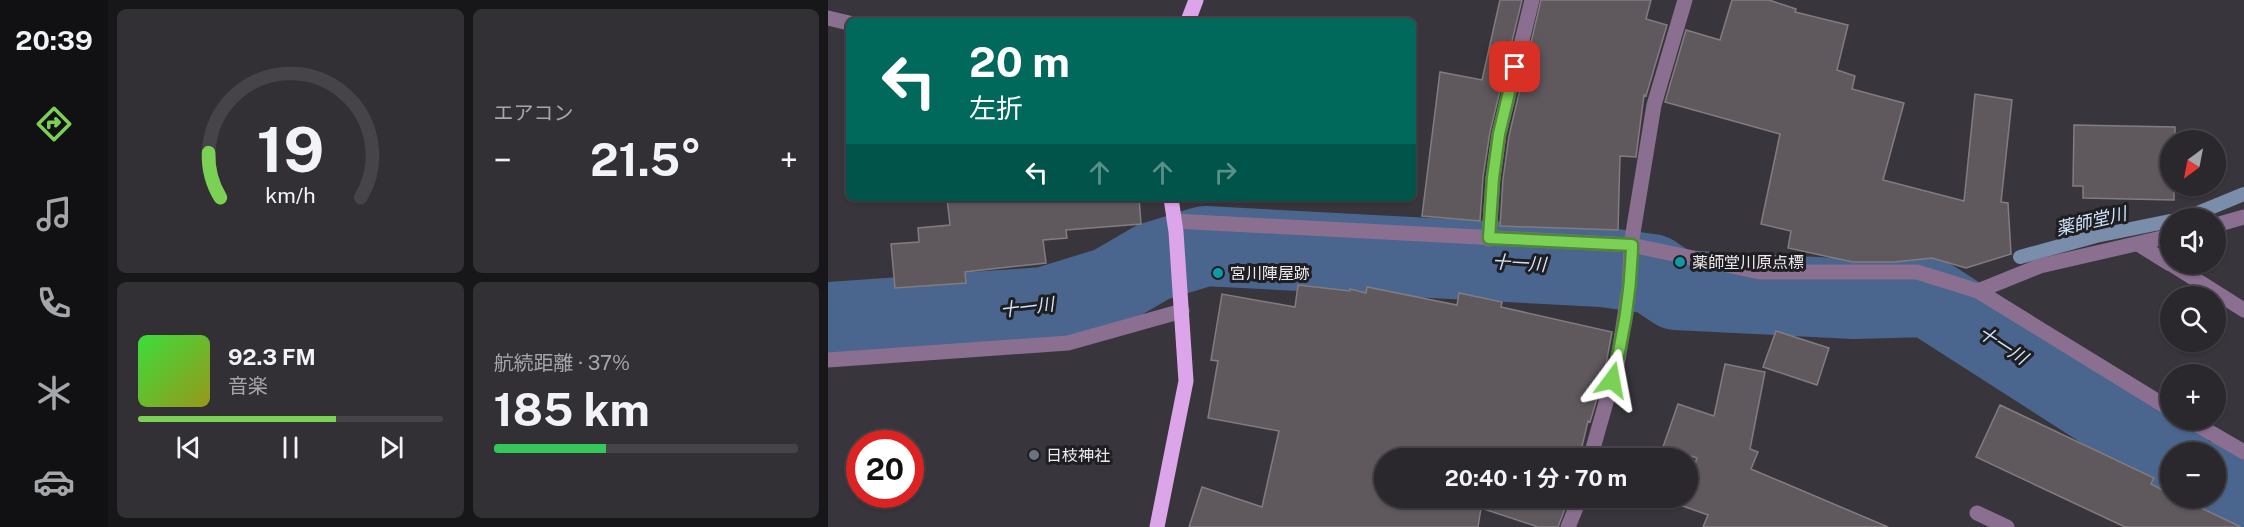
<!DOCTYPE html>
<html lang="ja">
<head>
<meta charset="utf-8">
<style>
  :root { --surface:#2a282d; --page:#323035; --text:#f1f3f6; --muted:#a5a6aa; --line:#464449; --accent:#7bd155 }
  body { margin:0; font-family:"Public Sans","Noto Sans JP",sans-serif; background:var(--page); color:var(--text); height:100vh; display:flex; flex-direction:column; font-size:22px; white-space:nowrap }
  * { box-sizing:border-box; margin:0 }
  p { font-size:20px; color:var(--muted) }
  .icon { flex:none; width:33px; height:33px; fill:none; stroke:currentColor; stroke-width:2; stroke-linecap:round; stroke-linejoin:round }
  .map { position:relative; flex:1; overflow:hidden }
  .details { display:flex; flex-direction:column; gap:9px; padding:9px; background:#171619; width:720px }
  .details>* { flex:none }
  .guide { position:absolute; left:18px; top:18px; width:570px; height:183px; border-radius:9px; box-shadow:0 2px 4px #0004,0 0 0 2px var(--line); background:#00695c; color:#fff; overflow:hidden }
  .needle { width:39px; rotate:212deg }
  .tools { position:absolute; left:1332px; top:130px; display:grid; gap:12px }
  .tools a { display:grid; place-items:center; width:66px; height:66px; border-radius:50%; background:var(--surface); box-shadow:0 2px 4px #0004,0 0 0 2px var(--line); font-size:30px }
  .speed { position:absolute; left:18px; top:430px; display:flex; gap:12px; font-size:30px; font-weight:700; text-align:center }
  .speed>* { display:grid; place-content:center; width:78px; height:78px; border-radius:50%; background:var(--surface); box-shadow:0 2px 4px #0004,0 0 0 2px var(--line); line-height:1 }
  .speed .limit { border:9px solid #d22; background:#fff; color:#111 }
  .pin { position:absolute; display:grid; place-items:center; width:51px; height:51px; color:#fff; margin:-26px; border-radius:12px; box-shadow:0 3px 9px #0006 }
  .me { position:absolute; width:66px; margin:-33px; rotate:13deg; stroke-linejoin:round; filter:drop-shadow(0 0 4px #0008) }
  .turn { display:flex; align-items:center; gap:21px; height:126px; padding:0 24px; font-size:27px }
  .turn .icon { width:78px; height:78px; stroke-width:2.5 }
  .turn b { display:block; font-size:42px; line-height:51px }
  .lanes { display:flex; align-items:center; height:57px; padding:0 24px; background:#0003; justify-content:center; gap:30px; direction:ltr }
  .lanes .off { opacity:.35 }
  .big { font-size:45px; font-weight:700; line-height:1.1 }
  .details .card { flex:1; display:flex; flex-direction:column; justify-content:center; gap:9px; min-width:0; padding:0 21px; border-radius:9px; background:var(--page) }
  .details .dial { align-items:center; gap:0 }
  .dial svg { height:156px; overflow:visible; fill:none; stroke:var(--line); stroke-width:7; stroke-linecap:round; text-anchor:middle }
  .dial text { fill:var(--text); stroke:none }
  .song { display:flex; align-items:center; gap:18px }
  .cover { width:72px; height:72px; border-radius:9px; background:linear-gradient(135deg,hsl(120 70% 55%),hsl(60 70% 35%)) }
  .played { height:6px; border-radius:3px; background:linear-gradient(90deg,var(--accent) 65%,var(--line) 65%) }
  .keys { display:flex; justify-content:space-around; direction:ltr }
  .heat { display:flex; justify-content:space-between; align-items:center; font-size:33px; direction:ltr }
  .charge { height:9px; border-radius:4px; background:linear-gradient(90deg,#34c759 37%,var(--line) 0) }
  .details .tiles { flex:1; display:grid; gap:9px; grid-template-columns:repeat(2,1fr) }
  .trip { position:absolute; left:546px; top:448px; width:324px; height:60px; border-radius:30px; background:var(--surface); box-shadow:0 2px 4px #0004,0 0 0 2px var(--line); font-weight:700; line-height:60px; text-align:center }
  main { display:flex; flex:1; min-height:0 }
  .tabs { display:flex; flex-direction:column; width:108px; justify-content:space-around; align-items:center; background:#111012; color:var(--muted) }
  .tabs .icon { width:42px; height:42px }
  .tabs .on { color:var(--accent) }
  .tabs b { font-size:27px; color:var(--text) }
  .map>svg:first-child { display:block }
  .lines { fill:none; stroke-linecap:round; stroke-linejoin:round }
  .stream { stroke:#7a8daa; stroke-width:14 }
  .river { stroke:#4a668e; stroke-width:80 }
  .building { fill:#5f595e; stroke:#827c81; stroke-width:1.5 }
  .minor { stroke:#8a6f91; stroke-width:15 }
  .major { stroke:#dca4e9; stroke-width:15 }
  .route-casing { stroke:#508837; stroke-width:15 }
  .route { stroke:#7bd155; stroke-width:10 }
  .culture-dot { fill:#0f9aa8; stroke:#1f1e21; stroke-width:2 }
  .worship-dot { fill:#6b7280; stroke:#1f1e21; stroke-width:2 }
  .labels { text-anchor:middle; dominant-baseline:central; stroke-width:6; stroke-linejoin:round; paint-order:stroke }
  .poi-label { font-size:16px; fill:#ebe9ed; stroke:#1f1e21; text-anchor:start }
  .water-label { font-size:18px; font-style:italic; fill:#d1e4fe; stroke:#1f1e21 }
</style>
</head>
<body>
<main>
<nav class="tabs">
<b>20:39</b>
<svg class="icon on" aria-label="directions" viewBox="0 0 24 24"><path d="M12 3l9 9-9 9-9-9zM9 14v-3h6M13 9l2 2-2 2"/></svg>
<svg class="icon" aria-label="music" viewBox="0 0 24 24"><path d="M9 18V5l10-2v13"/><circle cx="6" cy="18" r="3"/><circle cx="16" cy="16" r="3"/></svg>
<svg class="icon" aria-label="phone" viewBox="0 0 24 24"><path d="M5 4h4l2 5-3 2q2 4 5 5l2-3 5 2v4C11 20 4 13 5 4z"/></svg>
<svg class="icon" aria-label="climate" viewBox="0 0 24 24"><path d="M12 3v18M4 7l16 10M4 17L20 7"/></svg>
<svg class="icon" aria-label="car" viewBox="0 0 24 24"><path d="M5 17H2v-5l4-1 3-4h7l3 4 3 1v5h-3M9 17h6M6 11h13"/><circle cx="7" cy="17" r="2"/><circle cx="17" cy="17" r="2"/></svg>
</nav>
<section class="details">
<div class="tiles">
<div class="card dial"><svg viewBox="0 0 100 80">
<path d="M14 69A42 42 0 1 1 86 69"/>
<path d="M14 69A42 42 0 0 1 8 46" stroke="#7bd155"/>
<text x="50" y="56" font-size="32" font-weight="700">19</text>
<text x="50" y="72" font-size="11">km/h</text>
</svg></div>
<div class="card"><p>エアコン</p>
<div class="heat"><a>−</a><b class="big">21.5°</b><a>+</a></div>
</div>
<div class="card">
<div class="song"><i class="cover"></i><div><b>92.3 FM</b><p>音楽</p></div></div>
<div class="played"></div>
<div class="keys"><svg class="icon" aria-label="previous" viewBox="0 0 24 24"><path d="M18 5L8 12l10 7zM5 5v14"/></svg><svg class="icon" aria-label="pause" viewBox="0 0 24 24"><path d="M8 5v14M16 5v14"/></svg><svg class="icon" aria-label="next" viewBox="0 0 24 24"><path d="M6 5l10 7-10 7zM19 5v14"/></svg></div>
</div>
<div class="card"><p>航続距離 · 37%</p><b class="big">185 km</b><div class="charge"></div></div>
</div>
</section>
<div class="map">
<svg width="1416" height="527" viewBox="0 0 1416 527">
  <rect width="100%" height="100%" fill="#38363c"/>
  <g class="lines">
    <!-- stream -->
    <path class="stream" d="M 1350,219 L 1360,217 L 1416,194
      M 1192,257 L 1268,236 L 1342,221"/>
    <!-- river -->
    <path class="river" d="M 0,322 L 217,307 L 282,287 L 325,262 L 377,246 L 774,267 L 824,274 L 848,290 L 1026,299 L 1100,297 L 1343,453
      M 1388,481 L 1416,499"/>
  </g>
  <!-- building -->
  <path class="building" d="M 672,0 L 694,0 L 662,132 L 655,177 L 652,221 L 594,216 L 612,72 L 654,80 Z
    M 713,0 L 823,0 L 818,19 L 839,25 L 818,96 L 816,95 L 808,157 L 792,156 L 790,230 L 672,226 L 675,179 L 681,136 Z
    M 904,0 L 941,0 L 968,9 L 967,12 L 1020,25 L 1009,70 L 1027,76 L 1024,89 L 1076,103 L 1055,180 L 1136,201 L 1147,94 L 1184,100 L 1173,202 L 1180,203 L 1183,254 L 1138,268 L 1104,258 L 1066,262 L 1025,262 L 960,248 L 963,231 L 933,224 L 952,134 L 837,102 L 858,30 L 892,40 Z
    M 1246,125 L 1347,127 L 1347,141 L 1342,141 L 1342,186 L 1346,186 L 1346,200 L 1255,198 L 1255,186 L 1245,186 Z
    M 119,198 L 311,198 L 313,224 L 238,230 L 239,238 L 215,240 L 218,263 L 137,272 L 138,283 L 67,288 L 63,244 L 91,242 L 90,228 L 122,225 Z
    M 470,285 L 522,291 L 522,289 L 538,293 L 539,287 L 629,305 L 631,293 L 674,302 L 673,307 L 784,332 L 776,375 L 762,422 L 760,421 L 751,459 L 556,459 L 556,498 L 741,498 L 730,527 L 710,527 L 653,508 L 650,527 L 361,527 L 374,487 L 434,507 L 451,431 L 380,418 L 390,361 L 383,360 L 394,294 L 467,307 Z
    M 948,331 L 1001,348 L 989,385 L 935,367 Z
    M 897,364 L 937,372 L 922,449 L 930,452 L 923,469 L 1060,527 L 875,527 L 880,515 L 849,504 L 852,498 L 860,498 L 860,481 L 869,458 L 835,447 L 850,404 L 886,416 Z
    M 1172,405 L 1326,478 L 1323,484 L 1342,494 L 1342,498 L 1352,498 L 1413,527 L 1297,527 L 1148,457 Z"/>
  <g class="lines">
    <!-- minor -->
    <path class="minor" d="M 0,18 L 21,23
      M 346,221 L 803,245 L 932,272 L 1089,272 L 1150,291 L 1212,266 L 1342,236
      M 1388,225 L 1416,217
      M 661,239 L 665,178 L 671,134 L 704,0
      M 1310,244 L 1342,264
      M 1343,264 L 1416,310
      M 1150,291 L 1342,409
      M 0,360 L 240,343 L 354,311
      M 1361,420 L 1416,452
      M 762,459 L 790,360 L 801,288 L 803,245 L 826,105 L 857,0
      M 1149,513 L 1179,527
      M 740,527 L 752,498"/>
    <!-- major -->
    <path class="major" d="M 360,21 L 368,0
      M 329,527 L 358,381 L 348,232 L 343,198"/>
  </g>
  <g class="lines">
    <!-- route casing -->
    <g class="route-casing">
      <path id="route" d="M 687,67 L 671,134 L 665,178 L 661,238 L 804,245 C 803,290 796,336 784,380"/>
    </g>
    <!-- route -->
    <use href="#route" class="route"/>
  </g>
  <!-- markers -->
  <g class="culture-dot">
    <circle cx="852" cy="262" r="6"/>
    <circle cx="390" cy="273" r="6"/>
  </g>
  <circle class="worship-dot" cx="206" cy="455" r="6"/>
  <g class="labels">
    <!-- poi labels -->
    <g class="poi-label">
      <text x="864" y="262">薬師堂川原点標</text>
      <text x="402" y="273">宮川陣屋跡</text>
      <text x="218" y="455">日枝神社</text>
    </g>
    <!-- water labels -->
    <g class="water-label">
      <text transform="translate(1263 221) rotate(-13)">薬師堂川</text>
      <text transform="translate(691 263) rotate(3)">十一川</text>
      <text transform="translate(199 307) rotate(-7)">十一川</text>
      <text transform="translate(1175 345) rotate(33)">十一川</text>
    </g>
  </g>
</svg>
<div class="tools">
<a><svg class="needle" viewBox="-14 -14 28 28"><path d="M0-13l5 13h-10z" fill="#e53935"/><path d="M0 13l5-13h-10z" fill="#a5a6aa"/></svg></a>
<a><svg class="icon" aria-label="sound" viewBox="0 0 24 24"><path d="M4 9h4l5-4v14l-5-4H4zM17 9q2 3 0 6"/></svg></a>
<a><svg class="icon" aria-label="search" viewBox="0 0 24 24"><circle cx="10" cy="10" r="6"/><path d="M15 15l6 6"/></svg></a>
<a>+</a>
<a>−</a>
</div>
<div class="speed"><div class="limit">20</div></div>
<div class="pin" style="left:687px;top:67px;background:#d93025"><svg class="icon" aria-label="arrive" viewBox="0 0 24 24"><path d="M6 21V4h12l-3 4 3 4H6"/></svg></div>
<svg class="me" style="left:784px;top:380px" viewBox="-20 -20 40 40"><path d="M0-17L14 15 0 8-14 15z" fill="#7bd155" stroke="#fff" stroke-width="4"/></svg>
<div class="trip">20:40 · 1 分 · 70 m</div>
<div class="guide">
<div class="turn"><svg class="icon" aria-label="left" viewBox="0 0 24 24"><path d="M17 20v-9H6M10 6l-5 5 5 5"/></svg><div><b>20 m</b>左折</div></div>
<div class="lanes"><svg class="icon" aria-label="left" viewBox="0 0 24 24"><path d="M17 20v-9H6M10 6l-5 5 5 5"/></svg><svg class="icon off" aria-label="ahead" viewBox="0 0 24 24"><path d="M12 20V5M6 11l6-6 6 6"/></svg><svg class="icon off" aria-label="ahead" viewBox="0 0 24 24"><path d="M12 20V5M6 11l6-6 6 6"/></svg><svg class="icon off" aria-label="right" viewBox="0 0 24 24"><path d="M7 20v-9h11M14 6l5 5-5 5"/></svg></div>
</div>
</div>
</main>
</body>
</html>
